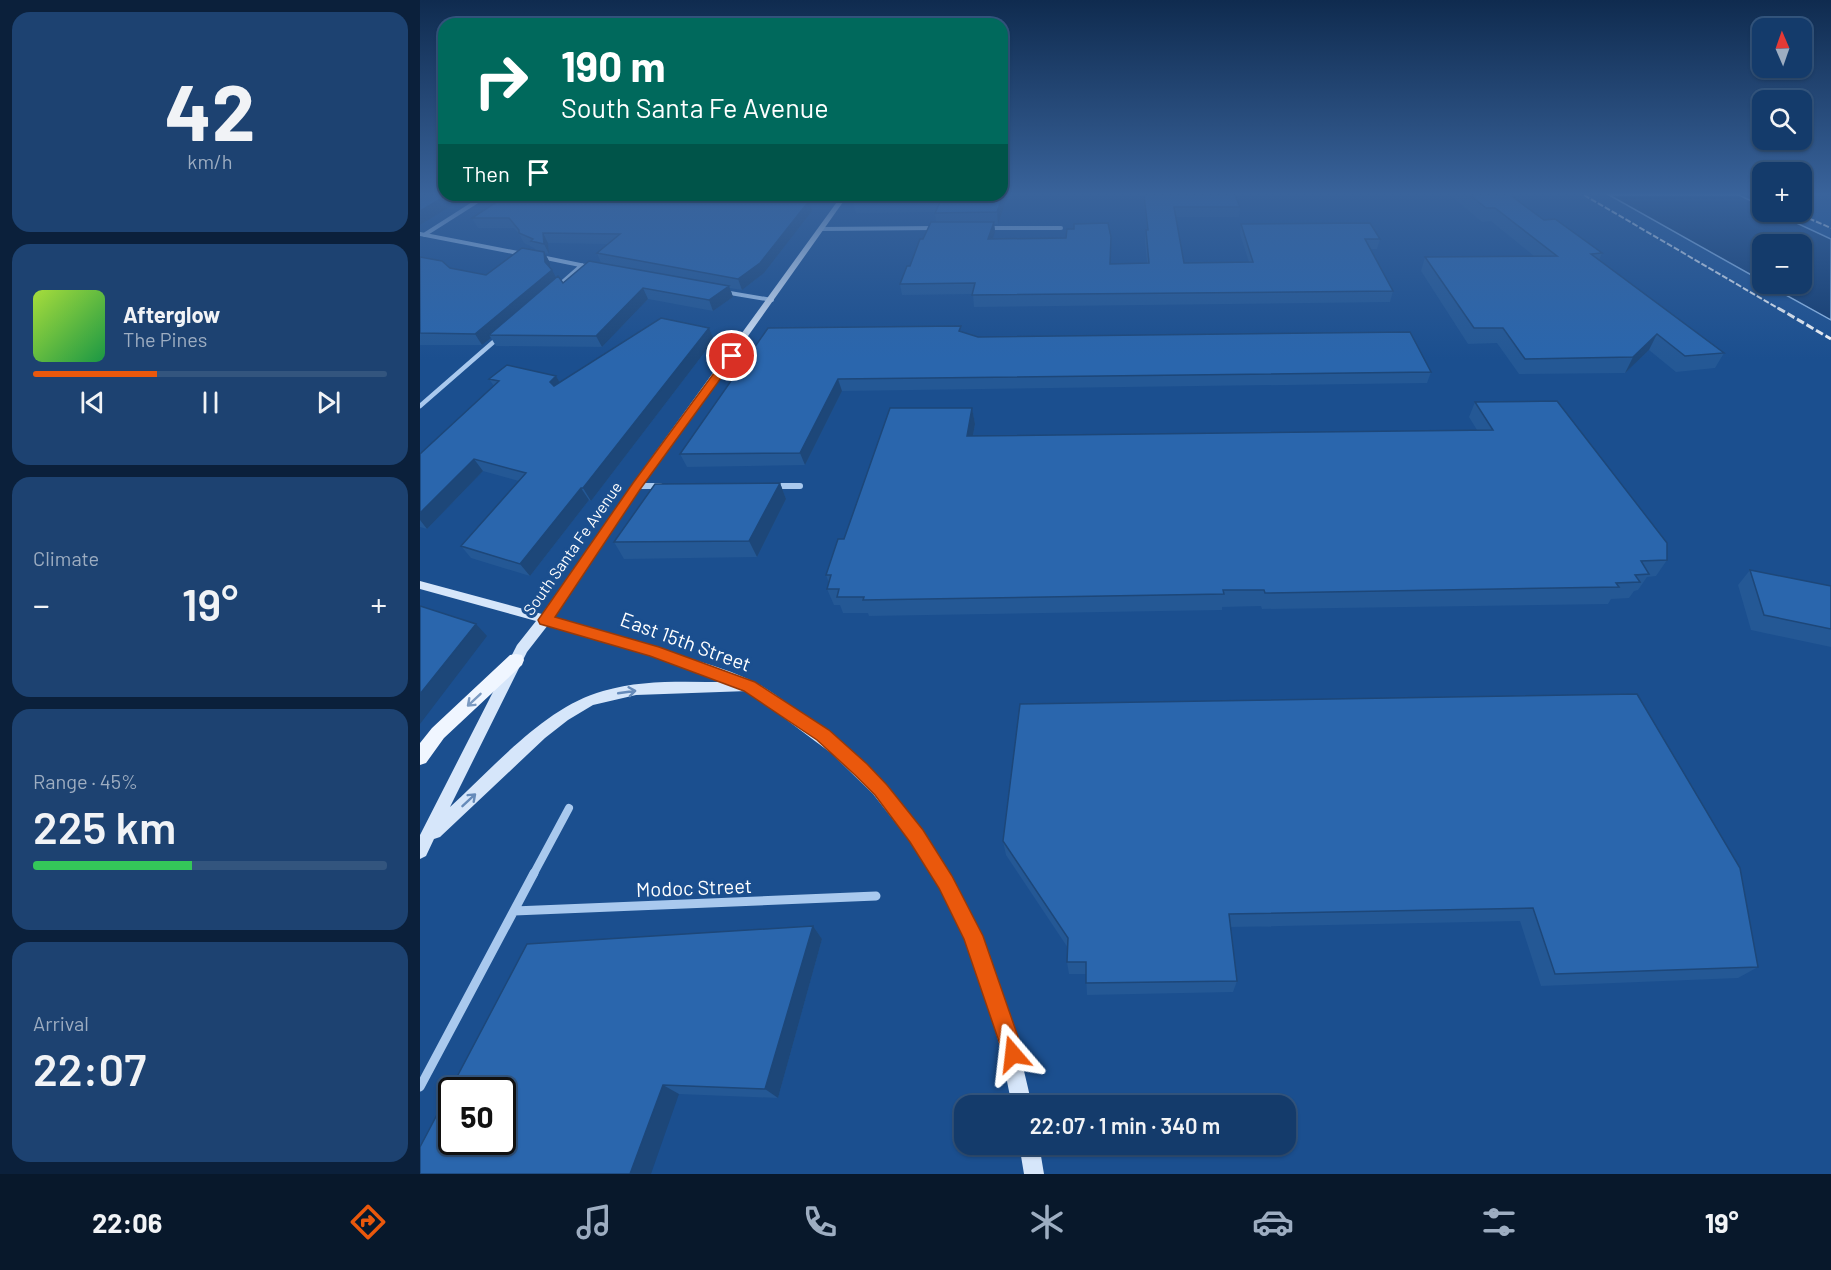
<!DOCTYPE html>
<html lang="en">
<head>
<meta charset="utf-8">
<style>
  :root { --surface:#143b6b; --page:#1d4271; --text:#f1f3f6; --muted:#9dadc1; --line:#33557e; --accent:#ea580c }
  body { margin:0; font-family:Barlow,sans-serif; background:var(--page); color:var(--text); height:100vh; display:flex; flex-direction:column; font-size:22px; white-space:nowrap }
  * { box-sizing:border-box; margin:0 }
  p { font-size:20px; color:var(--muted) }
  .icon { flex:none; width:33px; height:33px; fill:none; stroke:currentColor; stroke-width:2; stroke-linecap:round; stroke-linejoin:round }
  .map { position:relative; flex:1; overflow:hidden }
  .panel { display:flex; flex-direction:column; gap:12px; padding:12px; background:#0b203b; width:420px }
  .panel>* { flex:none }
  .guide { position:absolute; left:18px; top:18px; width:570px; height:183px; border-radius:18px; box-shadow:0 2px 4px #0004,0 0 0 2px var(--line); background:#00695c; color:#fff; overflow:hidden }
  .needle { width:39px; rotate:358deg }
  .buttons { position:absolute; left:1332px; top:18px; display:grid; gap:12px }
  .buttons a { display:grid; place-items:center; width:60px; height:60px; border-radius:12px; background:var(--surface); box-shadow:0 2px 4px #0004,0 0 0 2px var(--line); font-size:30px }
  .speed { position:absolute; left:18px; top:1077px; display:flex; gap:12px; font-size:30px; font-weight:700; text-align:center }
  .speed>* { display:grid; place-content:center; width:78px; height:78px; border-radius:50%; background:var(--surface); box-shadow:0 2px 4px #0004,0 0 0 2px var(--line); line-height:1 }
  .speed .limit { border:3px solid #111; border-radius:9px; background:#fff; color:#111 }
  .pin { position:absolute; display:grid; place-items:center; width:51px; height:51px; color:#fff; margin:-26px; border:3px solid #fff; border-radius:50%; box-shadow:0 2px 6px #0007 }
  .me { position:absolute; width:66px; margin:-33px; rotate:343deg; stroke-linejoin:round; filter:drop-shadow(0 0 4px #0008) }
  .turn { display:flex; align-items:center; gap:21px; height:126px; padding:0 24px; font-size:27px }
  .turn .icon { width:78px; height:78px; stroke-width:2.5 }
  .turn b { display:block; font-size:42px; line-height:51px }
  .then { display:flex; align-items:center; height:57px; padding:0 24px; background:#0003; gap:12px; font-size:22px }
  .big { font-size:45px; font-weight:600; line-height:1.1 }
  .panel .tile { flex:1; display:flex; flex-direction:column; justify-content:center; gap:9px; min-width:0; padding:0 21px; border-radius:18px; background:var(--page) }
  .panel .dial { align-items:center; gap:0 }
  .dial b { font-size:78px; line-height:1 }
  .song { display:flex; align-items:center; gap:18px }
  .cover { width:72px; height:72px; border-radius:9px; background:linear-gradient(135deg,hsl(80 70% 55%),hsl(140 70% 35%)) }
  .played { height:6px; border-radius:3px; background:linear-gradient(90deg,var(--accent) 35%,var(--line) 35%) }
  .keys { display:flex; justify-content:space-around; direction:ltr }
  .heat { display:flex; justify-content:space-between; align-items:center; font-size:33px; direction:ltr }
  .charge { height:9px; border-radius:4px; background:linear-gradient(90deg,#34c759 45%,var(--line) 0) }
  .trip { position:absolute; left:534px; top:1095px; width:342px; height:60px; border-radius:18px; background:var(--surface); box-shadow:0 2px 4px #0004,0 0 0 2px var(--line); font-weight:600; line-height:60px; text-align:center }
  .dock { display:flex; height:96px; justify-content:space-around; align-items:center; background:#08182b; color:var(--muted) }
  .dock .icon { width:42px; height:42px }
  .dock .selected { color:var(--accent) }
  .dock b { font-size:27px; color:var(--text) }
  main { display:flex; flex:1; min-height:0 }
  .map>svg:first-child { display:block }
  .water { fill:#123a6d; stroke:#9cc4f0; stroke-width:1.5 }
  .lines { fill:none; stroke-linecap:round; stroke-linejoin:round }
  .street-far4 { stroke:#a9c9ee; stroke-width:4 }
  .street-far3 { stroke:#a9c9ee; stroke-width:4.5 }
  .street-far2 { stroke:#a9c9ee; stroke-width:6 }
  .street-far1 { stroke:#a9c9ee; stroke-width:8 }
  .street { stroke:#a9c9ee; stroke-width:9 }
  .secondary { fill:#d6e6fa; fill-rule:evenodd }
  .primary { fill:#f0f6ff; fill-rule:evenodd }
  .rail-far1 { stroke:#fff; stroke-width:2; stroke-dasharray:6 2; stroke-linecap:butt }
  .rail { stroke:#fff; stroke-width:3; stroke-dasharray:8 3; stroke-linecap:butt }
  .wall { fill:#245895; fill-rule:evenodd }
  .shaded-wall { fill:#1d4779 }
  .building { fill:#2a66ad; stroke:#1d4779; stroke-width:1.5; fill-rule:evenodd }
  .oneway { stroke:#668bba }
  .oneway2 { stroke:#7b9ac1 }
  .route { fill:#ea580c; stroke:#983908; stroke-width:1.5 }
  .labels { text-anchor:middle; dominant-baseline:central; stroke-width:6; stroke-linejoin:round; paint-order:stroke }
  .street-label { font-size:16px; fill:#fff; stroke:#1b4f8f }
  .near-street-label { font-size:20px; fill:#fff; stroke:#1b4f8f }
</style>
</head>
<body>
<main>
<section class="panel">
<div class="tile dial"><b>42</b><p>km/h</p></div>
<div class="tile">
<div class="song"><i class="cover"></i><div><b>Afterglow</b><p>The Pines</p></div></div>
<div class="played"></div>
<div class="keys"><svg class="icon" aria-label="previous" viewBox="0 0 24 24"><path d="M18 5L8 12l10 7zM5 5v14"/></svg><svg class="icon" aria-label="pause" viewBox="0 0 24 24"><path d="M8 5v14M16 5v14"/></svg><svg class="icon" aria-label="next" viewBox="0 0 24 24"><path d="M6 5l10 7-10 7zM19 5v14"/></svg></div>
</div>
<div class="tile"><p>Climate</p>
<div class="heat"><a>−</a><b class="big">19°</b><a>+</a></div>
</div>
<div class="tile"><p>Range · 45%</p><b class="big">225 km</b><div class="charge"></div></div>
<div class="tile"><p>Arrival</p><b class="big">22:07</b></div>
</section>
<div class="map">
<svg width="1411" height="1174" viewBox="0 0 1411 1174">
  <rect width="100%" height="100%" fill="#1b4f8f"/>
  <!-- water -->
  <path class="water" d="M 1189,195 L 1319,195 L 1342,206 L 1342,212 L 1353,212 L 1411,239 L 1411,320 L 1346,284 L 1382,284 L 1382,244 L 1342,244 L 1342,281 Z"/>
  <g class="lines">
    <!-- street-far4 -->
    <path class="street-far4" d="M 567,228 L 641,228
      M 401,229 L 514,228
      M 0,234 L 103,254
      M 4,235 L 67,195
      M 121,257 L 170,267
      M 138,286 L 162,265
      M 304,292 L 352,300"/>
    <!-- street-far3 -->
    <path class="street-far3" d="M 0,406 L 78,338"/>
    <!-- street-far2 -->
    <path class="street-far2" d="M 217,486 L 240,486
      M 355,486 L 380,486"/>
    <!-- street-far1 -->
    <path class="street-far1" d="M 113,875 L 149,808"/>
    <!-- street -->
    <path class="street" d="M 94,911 L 456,896
      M 0,1087 L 114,873"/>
    <!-- secondary -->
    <path class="secondary" d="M 422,195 L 428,195 L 221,487 L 133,617 C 179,629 223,643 268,658 C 291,665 315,672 336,683 C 356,693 374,709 392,722 C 524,821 578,948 612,1106 L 592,1106 L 580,1047 L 564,990 L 545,940 L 520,889 L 489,840 L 453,794 L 411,753 L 328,691 L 216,695 L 173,705 L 148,720 L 125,738 L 20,837 L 14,839 L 6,856 L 0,859 L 0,835 L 97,645 L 116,621 L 0,589 L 0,581 L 122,614 L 213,483 ZM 128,625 L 218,651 L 307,682 C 266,682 223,679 183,691 C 125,707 74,767 30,807 L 107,652 Z
      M 599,1144 L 619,1144 L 624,1174 L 604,1174 Z"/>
    <!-- primary -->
    <path class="primary" d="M 96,654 L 102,655 L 104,660 L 102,665 L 24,738 L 6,763 L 0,765 L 0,743 L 12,728 L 90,655 Z"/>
    <!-- rail-far1 -->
    <path class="rail-far1" d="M 1164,195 L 1361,310
      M 1338,195 L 1342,197
      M 1374,212 L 1411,228"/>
    <!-- rail -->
    <path class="rail" d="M 1358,308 L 1411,339"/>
  </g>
  <!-- wall -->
  <path class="wall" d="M 87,195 L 387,195 L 384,198 L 392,211 L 344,273 L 322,290 L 310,288 L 313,297 L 293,311 L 228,299 L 182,347 L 76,346 L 71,338 L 62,345 L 0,345 L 0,257 L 30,268 L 66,275 L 116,250 L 114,248 L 104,243 L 99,234 L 94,228 L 58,228 L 52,218 ZM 128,243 L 188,244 L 177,253 L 181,263 L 143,283 L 136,278 L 130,268 L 130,263 L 125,253 L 129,254 Z
    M 588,195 L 578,224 L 574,224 L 575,232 L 573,239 L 691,247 L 690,264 L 727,263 L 725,241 L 726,230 L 727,230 L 723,195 L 815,195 L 820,207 L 819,217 L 756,217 L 764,263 L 829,262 L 820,234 L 821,224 L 960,239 L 957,249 L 951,249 L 973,291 L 970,302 L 554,307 L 553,294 L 482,295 L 480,284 L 490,266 L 503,239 L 516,222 L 515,212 L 436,213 L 433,201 Z
    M 1030,195 L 1090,195 L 1124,220 L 1182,253 L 1179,260 L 1304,353 L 1295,368 L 1256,372 L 1229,350 L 1205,373 L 1099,374 L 1077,343 L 1048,344 L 1001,271 L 1005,257 L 1114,256 L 1071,221 L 1062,222 Z
    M 289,328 L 294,340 L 171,501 L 169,500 L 110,576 L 51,558 L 41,546 L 99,481 L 63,471 L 7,529 L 0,527 L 0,454 L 74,386 L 69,379 L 136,376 L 140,383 Z
    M 348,328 L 542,332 L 558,337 L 1011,372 L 1007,383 L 422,391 L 385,465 L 267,467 L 260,454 Z
    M 1055,402 L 1247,560 L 1236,576 L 1227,577 L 1218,590 L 1214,591 L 1209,598 L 1191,599 L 1188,604 L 842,609 L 841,606 L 802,607 L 802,610 L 449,616 L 448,613 L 423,613 L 420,605 L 414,605 L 407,589 L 409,583 L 406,575 L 424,539 L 552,408 L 555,424 L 553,436 L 1057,430 L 1049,417 Z
    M 360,483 L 366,499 L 337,557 L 204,559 L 194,542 Z
    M 1330,570 L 1411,586 L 1411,647 L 1331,630 L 1318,585 Z
    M 600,704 L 1338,967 L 1318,978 L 1121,986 L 1100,921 L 810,927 L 817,981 L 813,992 L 667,995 L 666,974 L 649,974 L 647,962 L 648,948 L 586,855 L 583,841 Z
    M 393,926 L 402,939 L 358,1098 L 259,1094 L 0,1174 Z"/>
  <!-- shaded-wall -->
  <path class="shaded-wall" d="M 27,195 L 49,195 L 0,225 L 0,211 Z
    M 377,195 L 387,195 L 379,205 Z
    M 583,195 L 588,195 L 578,224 L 577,212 Z
    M 389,201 L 392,211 L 344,273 L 322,290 L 318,279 Z
    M 574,222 L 575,232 L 570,249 L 568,239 Z
    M 123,233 L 128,243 L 129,254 L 124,244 Z
    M 124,252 L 130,263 L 130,271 L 132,270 L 138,281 L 69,335 L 71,338 L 62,345 L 55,334 L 125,262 Z
    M 309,286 L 313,297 L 293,311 L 289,300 Z
    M 223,288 L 228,299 L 182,347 L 176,336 Z
    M 289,328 L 294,340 L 171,501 L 163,488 Z
    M 1237,334 L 1229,350 L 1205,373 L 1213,357 Z
    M 136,376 L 143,388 L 138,394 L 130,382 Z
    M 418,379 L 422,391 L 385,465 L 380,453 Z
    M 552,408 L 555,424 L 550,452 L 547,436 Z
    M 54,459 L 63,471 L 7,529 L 0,520 L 0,513 Z
    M 360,483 L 366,499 L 337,557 L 329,541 Z
    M 161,488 L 169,500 L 110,576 L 100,564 Z
    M 56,624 L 67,636 L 0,724 L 0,694 Z
    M 393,926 L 402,939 L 358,1098 L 345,1089 Z
    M 243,1085 L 259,1094 L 231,1174 L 210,1174 Z"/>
  <!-- building -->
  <path class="building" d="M 0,195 L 27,195 L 0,211 Z
    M 87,195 L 377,195 L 389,201 L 340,263 L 318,279 L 177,253 L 200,234 L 123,233 L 124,244 L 111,241 L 113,239 L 99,233 L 99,230 L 89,218 L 52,218 Z
    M 438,195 L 583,195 L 577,212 L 515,213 L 521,200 L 433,201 Z
    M 724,195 L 815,195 L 820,207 L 754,207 L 764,263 L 833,262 L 821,224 L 950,223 L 960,239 L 945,239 L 973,291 L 552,295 L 555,283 L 480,284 L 487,266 L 490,266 L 500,239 L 503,239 L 511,222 L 574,222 L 568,239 L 646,238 L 647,229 L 654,229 L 654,224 L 688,223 L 691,237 L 690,264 L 729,263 L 726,230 L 728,230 Z
    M 1050,195 L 1090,195 L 1124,220 L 1135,219 L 1182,253 L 1171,254 L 1304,353 L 1265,356 L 1237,334 L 1213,357 L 1105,359 L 1083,328 L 1054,328 L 1005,257 L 1137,256 L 1075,208 L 1066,208 Z
    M 102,248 L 124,252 L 125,262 L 132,270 L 55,334 L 0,333 L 0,257 L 22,261 L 30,268 L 66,275 Z
    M 169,261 L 309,286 L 289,300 L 223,288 L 176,336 L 69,335 L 138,276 L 143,283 Z
    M 241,318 L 289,328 L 163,488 L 161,488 L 100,564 L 41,546 L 106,473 L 54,459 L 0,513 L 0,454 L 79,381 L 69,379 L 87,365 L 136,376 L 130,382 L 134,386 Z
    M 541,326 L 539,331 L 558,337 L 990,332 L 1011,372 L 418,379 L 380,453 L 260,454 L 348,328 Z
    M 1137,401 L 1247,543 L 1247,560 L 1221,561 L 1229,574 L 1215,575 L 1220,582 L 1196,583 L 1199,587 L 845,593 L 844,590 L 803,590 L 804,594 L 443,600 L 444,597 L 417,597 L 419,589 L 407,589 L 411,575 L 406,575 L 418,539 L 424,539 L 470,408 L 552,408 L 547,436 L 1073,430 L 1055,402 Z
    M 360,483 L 329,541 L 194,542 L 235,484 Z
    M 1330,570 L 1411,586 L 1411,629 L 1344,615 Z
    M 0,606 L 56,624 L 0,694 Z
    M 1217,694 L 1320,868 L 1338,967 L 1135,974 L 1113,908 L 809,914 L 817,981 L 666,983 L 666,962 L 647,962 L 648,938 L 583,841 L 600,704 Z
    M 393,926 L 345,1089 L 243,1085 L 210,1174 L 0,1174 L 0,1147 L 107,944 ZM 32,1090 L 82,1090 L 82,1142 L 32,1142 Z"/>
  <!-- one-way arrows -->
  <defs><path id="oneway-shaft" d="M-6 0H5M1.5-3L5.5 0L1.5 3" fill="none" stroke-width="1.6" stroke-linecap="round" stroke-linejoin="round" transform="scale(1.5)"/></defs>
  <g class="oneway">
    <use href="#oneway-shaft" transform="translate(207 692) rotate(-8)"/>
    <use href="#oneway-shaft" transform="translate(49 800) rotate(-43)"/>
  </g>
  <use class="oneway2" href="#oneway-shaft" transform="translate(54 700) rotate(137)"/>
  <!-- sky -->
  <linearGradient id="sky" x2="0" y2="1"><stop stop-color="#0f2b4f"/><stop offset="0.54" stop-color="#39639b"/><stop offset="1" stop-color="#39639b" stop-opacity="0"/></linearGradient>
  <rect width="1411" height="359" fill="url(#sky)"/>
  <!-- route -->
  <path class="route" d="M 308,354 L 317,356 L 221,488 L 135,617 L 239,647 L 335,682 L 409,730 L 447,764 L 467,785 L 503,830 L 532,876 L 563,936 L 604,1054 L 601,1062 L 593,1065 L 586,1062 L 544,939 L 519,888 L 490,842 L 455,795 L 435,775 L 397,740 L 324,691 L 230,656 L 120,624 L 118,620 L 213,483 Z"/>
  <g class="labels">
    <!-- street labels -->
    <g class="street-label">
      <text transform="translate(152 548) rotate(-55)">South Santa Fe Avenue</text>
    </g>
    <!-- near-street labels -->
    <g class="near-street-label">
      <text transform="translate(266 641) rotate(20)">East 15th Street</text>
      <text transform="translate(274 887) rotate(-2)">Modoc Street</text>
    </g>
  </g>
</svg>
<div class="buttons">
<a><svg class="needle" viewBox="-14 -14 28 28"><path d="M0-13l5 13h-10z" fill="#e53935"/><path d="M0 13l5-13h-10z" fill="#9dadc1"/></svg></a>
<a><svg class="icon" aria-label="search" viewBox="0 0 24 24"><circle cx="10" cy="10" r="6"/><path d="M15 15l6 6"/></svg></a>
<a>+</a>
<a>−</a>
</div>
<div class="speed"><div class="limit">50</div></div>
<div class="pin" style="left:312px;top:356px;background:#d93025"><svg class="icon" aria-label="arrive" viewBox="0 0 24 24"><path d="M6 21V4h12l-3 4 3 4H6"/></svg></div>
<svg class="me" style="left:593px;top:1054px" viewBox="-20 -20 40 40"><path d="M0-17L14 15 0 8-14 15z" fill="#ea580c" stroke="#fff" stroke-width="4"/></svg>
<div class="trip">22:07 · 1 min · 340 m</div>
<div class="guide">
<div class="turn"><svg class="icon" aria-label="right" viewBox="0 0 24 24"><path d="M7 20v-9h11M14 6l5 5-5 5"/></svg><div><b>190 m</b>South Santa Fe Avenue</div></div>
<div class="then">Then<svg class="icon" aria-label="arrive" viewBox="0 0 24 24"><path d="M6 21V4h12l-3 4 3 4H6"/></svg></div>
</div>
</div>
</main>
<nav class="dock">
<b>22:06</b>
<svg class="icon selected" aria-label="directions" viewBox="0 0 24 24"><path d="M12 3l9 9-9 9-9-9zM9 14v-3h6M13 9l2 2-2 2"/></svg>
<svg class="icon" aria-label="music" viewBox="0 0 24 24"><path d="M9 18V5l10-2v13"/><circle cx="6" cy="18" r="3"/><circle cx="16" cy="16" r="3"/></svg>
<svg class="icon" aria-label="phone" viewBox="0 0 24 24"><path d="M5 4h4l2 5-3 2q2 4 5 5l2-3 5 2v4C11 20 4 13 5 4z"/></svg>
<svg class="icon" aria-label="climate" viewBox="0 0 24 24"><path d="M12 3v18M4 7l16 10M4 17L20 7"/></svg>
<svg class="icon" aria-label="car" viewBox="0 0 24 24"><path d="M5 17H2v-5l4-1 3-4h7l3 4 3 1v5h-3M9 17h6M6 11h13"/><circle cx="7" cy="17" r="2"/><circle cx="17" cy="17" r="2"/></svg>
<svg class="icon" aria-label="filters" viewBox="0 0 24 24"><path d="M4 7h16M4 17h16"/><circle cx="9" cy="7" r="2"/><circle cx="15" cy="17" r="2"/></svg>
<b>19°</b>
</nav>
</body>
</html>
